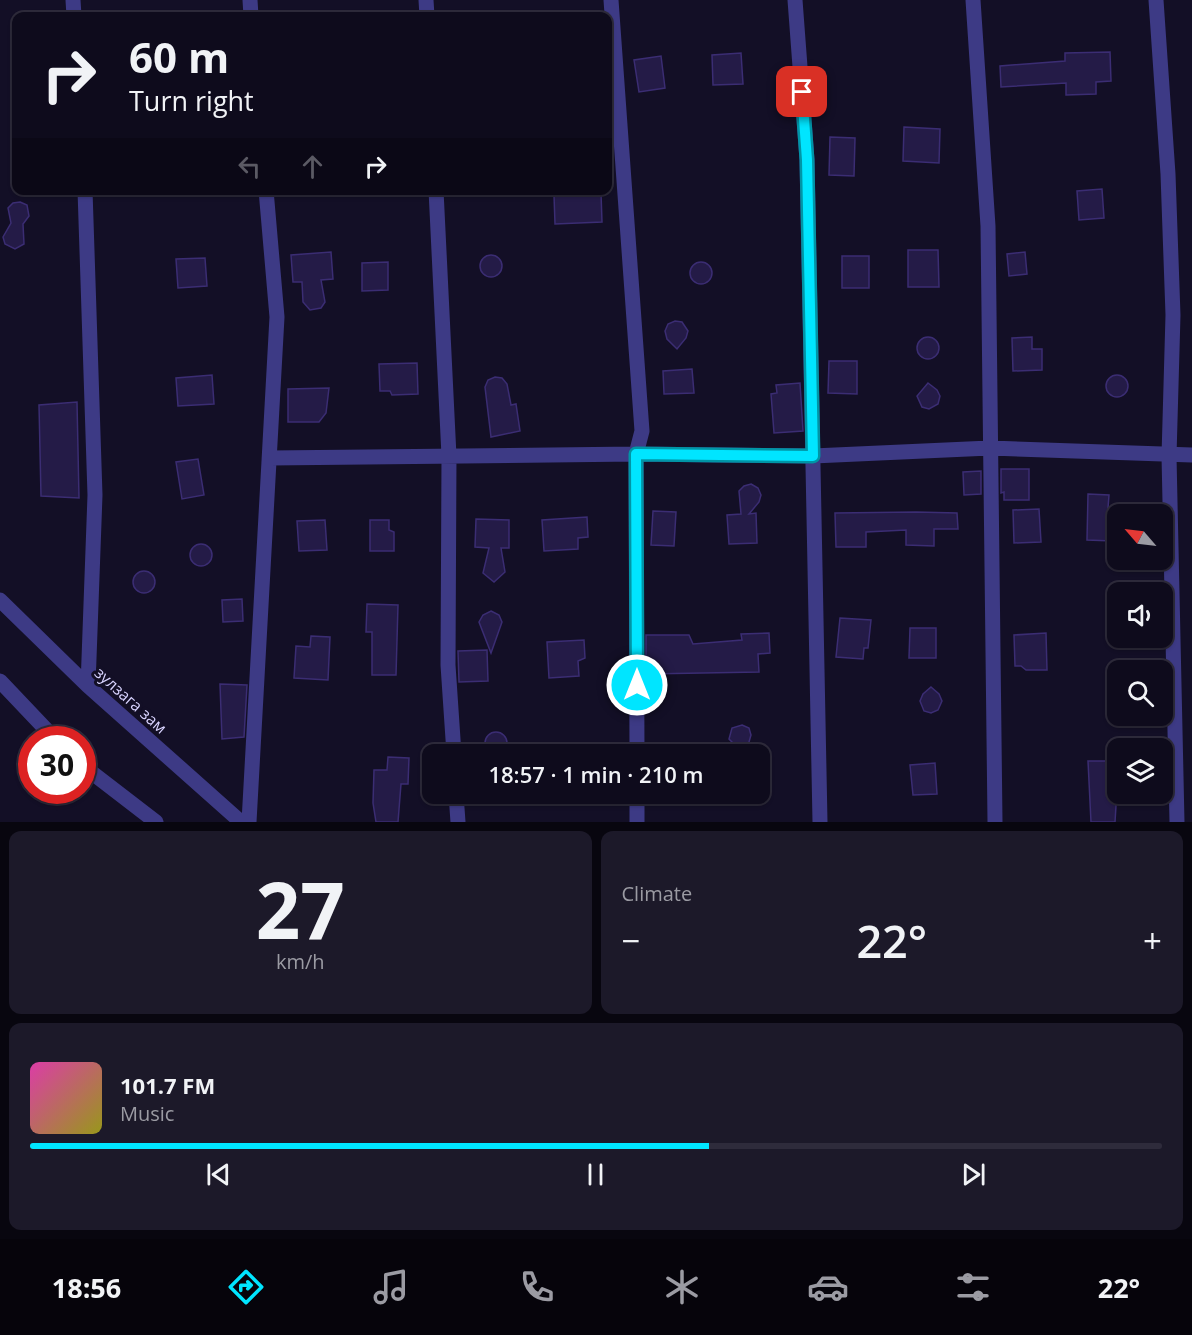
<!DOCTYPE html>
<html lang="en">
<head>
<meta charset="utf-8">
<style>
  :root { --surface:#0e0b1c; --page:#1c1929; --text:#f1f3f6; --muted:#9b9ba3; --line:#2e2b3b; --accent:#00e5ff }
  body { margin:0; font-family:"Open Sans",sans-serif; background:var(--page); color:var(--text); height:100vh; display:flex; flex-direction:column; font-size:22px; white-space:nowrap }
  * { box-sizing:border-box; margin:0 }
  p { font-size:20px; color:var(--muted) }
  .icon { flex:none; width:33px; height:33px; fill:none; stroke:currentColor; stroke-width:2; stroke-linecap:round; stroke-linejoin:round }
  .map { position:relative; height:822px; overflow:hidden }
  .side { display:flex; flex-direction:column; gap:9px; padding:9px; background:#08060f; flex:1 }
  .side>* { flex:none }
  .hud { position:absolute; left:12px; top:12px; width:600px; height:183px; border-radius:12px; box-shadow:0 2px 4px #0004,0 0 0 2px var(--line); background:#0e0b1c; color:var(--text); overflow:hidden }
  .needle { width:39px; rotate:298deg }
  .tools { position:absolute; left:1107px; top:504px; display:grid; gap:12px }
  .tools a { display:grid; place-items:center; width:66px; height:66px; border-radius:12px; background:var(--surface); box-shadow:0 2px 4px #0004,0 0 0 2px var(--line); font-size:30px }
  .speed { position:absolute; left:18px; top:726px; display:flex; gap:12px; font-size:30px; font-weight:700; text-align:center }
  .speed>* { display:grid; place-content:center; width:78px; height:78px; border-radius:50%; background:var(--surface); box-shadow:0 2px 4px #0004,0 0 0 2px var(--line); line-height:1 }
  .speed .limit { border:9px solid #d22; background:#fff; color:#111 }
  .pin { position:absolute; display:grid; place-items:center; width:51px; height:51px; color:#fff; margin:-26px; border-radius:12px; box-shadow:0 3px 9px #0006 }
  .me { position:absolute; width:66px; margin:-33px; rotate:0deg; stroke-linejoin:round; filter:drop-shadow(0 0 4px #0008) }
  .turn { display:flex; align-items:center; gap:21px; height:126px; padding:0 18px; font-size:27px }
  .turn .icon { width:78px; height:78px; stroke-width:2.5 }
  .turn b { display:block; font-size:42px; line-height:51px }
  .lanes { display:flex; align-items:center; height:57px; padding:0 18px; background:#0003; justify-content:center; gap:30px; direction:ltr }
  .lanes .off { opacity:.35 }
  .big { font-size:45px; font-weight:600; line-height:1.1 }
  .side .card { flex:1; display:flex; flex-direction:column; justify-content:center; gap:9px; min-width:0; padding:0 21px; border-radius:12px; background:var(--page) }
  .side .dial { align-items:center; gap:0 }
  .dial b { font-size:78px; line-height:1 }
  .song { display:flex; align-items:center; gap:18px }
  .cover { width:72px; height:72px; border-radius:9px; background:linear-gradient(135deg,hsl(320 70% 55%),hsl(60 70% 35%)) }
  .played { height:6px; border-radius:3px; background:linear-gradient(90deg,var(--accent) 60%,var(--line) 60%) }
  .keys { display:flex; justify-content:space-around; direction:ltr }
  .heat { display:flex; justify-content:space-between; align-items:center; font-size:33px; direction:ltr }
  .side .tiles { flex:1; display:grid; gap:9px; grid-template-columns:1fr 1fr }
  .card:last-child { grid-column:span 2 }
  .trip { position:absolute; left:422px; top:744px; width:348px; height:60px; border-radius:12px; background:var(--surface); box-shadow:0 2px 4px #0004,0 0 0 2px var(--line); font-weight:600; line-height:60px; text-align:center }
  .menu { display:flex; height:96px; justify-content:space-around; align-items:center; background:#06040b; color:var(--muted) }
  .menu .icon { width:42px; height:42px }
  .menu .selected { color:var(--accent) }
  .menu b { font-size:27px; color:var(--text) }
  .map>svg:first-child { display:block }
  .building { fill:#241b47; stroke:#3b2d73; stroke-width:1.5 }
  .lines { fill:none; stroke-linecap:round; stroke-linejoin:round }
  .street { stroke:#3d3a85; stroke-width:15 }
  .route-casing { stroke:#0095a6; stroke-width:15 }
  .route { stroke:#00e5ff; stroke-width:10 }
  .labels { text-anchor:middle; dominant-baseline:central; stroke-width:6; stroke-linejoin:round; paint-order:stroke }
  .street-label { font-size:16px; fill:#d9d4ff; stroke:#130f26 }
</style>
</head>
<body>
<div class="map">
<svg width="1192" height="822" viewBox="0 0 1192 822">
  <rect width="100%" height="100%" fill="#130f26"/>
  <!-- building -->
  <path class="building" d="M 1110,52 L 1111,81 L 1096,82 L 1096,94 L 1066,95 L 1066,83 L 1001,87 L 1000,66 L 1065,61 L 1065,53 Z
    M 741,53 L 743,84 L 713,85 L 712,55 Z
    M 661,56 L 665,88 L 639,92 L 634,60 Z
    M 904,127 L 940,129 L 939,163 L 903,161 Z
    M 830,137 L 855,138 L 854,176 L 829,175 Z
    M 1102,189 L 1104,218 L 1079,220 L 1077,191 Z
    M 601,193 L 602,222 L 555,224 L 554,195 Z
    M 20,202 L 27,205 L 29,216 L 23,224 L 24,244 L 15,249 L 5,244 L 3,237 L 11,223 L 8,208 L 13,203 Z
    M 908,250 L 938,250 L 939,287 L 908,287 Z
    M 331,252 L 333,279 L 321,280 L 325,302 L 321,308 L 310,310 L 303,302 L 302,282 L 293,282 L 291,255 Z
    M 1025,252 L 1027,274 L 1009,276 L 1007,254 Z
    M480 266a11 11 0 1 1 22 0a11 11 0 1 1-22 0Z
    M 842,256 L 869,256 L 869,288 L 842,288 Z
    M 205,258 L 207,286 L 178,288 L 176,259 Z
    M690 273a11 11 0 1 1 22 0a11 11 0 1 1-22 0Z
    M 388,262 L 388,290 L 362,291 L 362,263 Z
    M 675,321 L 682,322 L 688,331 L 686,338 L 677,349 L 667,339 L 665,331 L 668,324 Z
    M917 348a11 11 0 1 1 22 0a11 11 0 1 1-22 0Z
    M 1032,337 L 1032,349 L 1042,349 L 1042,370 L 1013,371 L 1012,338 Z
    M 829,361 L 857,361 L 857,394 L 828,393 Z
    M 417,363 L 418,394 L 392,395 L 390,391 L 380,391 L 379,364 Z
    M 692,369 L 694,393 L 664,394 L 663,371 Z
    M1106 386a11 11 0 1 1 22 0a11 11 0 1 1-22 0Z
    M 212,375 L 214,404 L 178,406 L 176,378 Z
    M 495,377 L 502,378 L 507,384 L 511,405 L 516,404 L 520,431 L 491,437 L 485,387 L 488,380 Z
    M 800,383 L 803,431 L 774,433 L 771,394 L 777,393 L 776,385 Z
    M 928,383 L 937,390 L 940,396 L 938,404 L 929,409 L 922,407 L 917,396 Z
    M 329,388 L 326,413 L 319,422 L 288,422 L 288,389 Z
    M 77,402 L 79,498 L 41,496 L 39,405 Z
    M 198,459 L 204,495 L 182,499 L 176,462 Z
    M 1001,469 L 1029,469 L 1029,500 L 1004,500 L 1004,492 L 1001,493 Z
    M 981,471 L 981,494 L 964,495 L 963,472 Z
    M 751,484 L 758,488 L 761,495 L 759,502 L 749,514 L 756,513 L 757,543 L 729,544 L 727,515 L 741,514 L 739,491 L 744,486 Z
    M 1088,494 L 1109,495 L 1108,508 L 1113,508 L 1113,541 L 1087,540 Z
    M 1039,509 L 1041,542 L 1014,543 L 1013,510 Z
    M 653,511 L 676,512 L 674,546 L 651,545 Z
    M 916,512 L 957,513 L 958,529 L 934,529 L 934,546 L 906,545 L 906,530 L 866,532 L 866,547 L 836,547 L 835,513 Z
    M 587,517 L 588,537 L 578,538 L 578,549 L 544,551 L 542,520 Z
    M 476,519 L 509,520 L 509,548 L 501,548 L 505,572 L 494,582 L 483,573 L 489,548 L 475,547 Z
    M 325,520 L 327,550 L 299,551 L 297,521 Z
    M 370,520 L 389,520 L 389,530 L 394,532 L 394,551 L 370,551 Z
    M190 555a11 11 0 1 1 22 0a11 11 0 1 1-22 0Z
    M133 582a11 11 0 1 1 22 0a11 11 0 1 1-22 0Z
    M 242,599 L 243,621 L 223,622 L 222,600 Z
    M 367,604 L 398,605 L 396,675 L 372,675 L 372,632 L 366,632 Z
    M 491,611 L 499,615 L 502,622 L 491,653 L 479,622 L 483,615 Z
    M 840,618 L 871,620 L 868,648 L 864,648 L 863,659 L 836,657 Z
    M 910,628 L 936,628 L 936,658 L 909,658 Z
    M 769,633 L 770,653 L 758,654 L 759,672 L 646,674 L 646,635 L 689,635 L 693,644 L 742,640 L 741,634 Z
    M 1046,633 L 1047,670 L 1026,670 L 1021,666 L 1015,666 L 1014,635 Z
    M 311,636 L 330,637 L 328,680 L 294,678 L 296,646 L 310,647 Z
    M 584,640 L 585,658 L 578,661 L 579,676 L 549,678 L 547,642 Z
    M 487,650 L 488,681 L 459,682 L 458,651 Z
    M 220,684 L 247,685 L 244,737 L 222,739 Z
    M 931,687 L 939,694 L 942,701 L 938,710 L 931,713 L 924,711 L 920,701 L 923,694 Z
    M 742,725 L 749,728 L 751,735 L 747,749 L 737,747 L 729,739 L 732,728 Z
    M485 743a11 11 0 1 1 22 0a11 11 0 1 1-22 0Z
    M 388,757 L 409,758 L 408,784 L 401,784 L 398,822 L 376,822 L 373,803 L 374,770 L 387,770 Z
    M 1088,761 L 1109,761 L 1110,773 L 1118,773 L 1115,822 L 1091,822 Z
    M 935,763 L 937,794 L 913,795 L 910,765 Z"/>
  <g class="lines">
    <!-- street -->
    <path class="street" d="M 73,0 L 74,16
      M 250,0 L 251,16
      M 426,0 L 427,16
      M 611,0 L 642,431 L 636,454 L 637,754
      M 795,0 L 807,160 L 820,822
      M 973,0 L 988,226 L 995,822
      M 1156,0 L 1168,174 L 1173,315 L 1169,456 L 1177,822
      M 85,190 L 95,495 L 88,686
      M 436,190 L 449,456 L 448,665 L 454,754
      M 270,458 L 636,454 L 813,456 L 990,448 L 1192,455
      M 0,600 L 88,686 L 241,822
      M 0,681 L 56,740
      M 82,765 L 156,822
      M 456,794 L 458,822
      M 637,794 L 637,822
      M 249,822 L 277,317 L 266,190"/>
  </g>
  <g class="lines">
    <!-- route casing -->
    <g class="route-casing">
      <path id="route" d="M 637,685 L 636,454 L 813,456 L 807,160 L 802,92"/>
    </g>
    <!-- route -->
    <use href="#route" class="route"/>
  </g>
  <g class="labels">
    <!-- street labels -->
    <g class="street-label">
      <text transform="translate(131 700) rotate(42)">зулзага зам</text>
    </g>
  </g>
</svg>
<div class="tools">
<a><svg class="needle" viewBox="-14 -14 28 28"><path d="M0-13l5 13h-10z" fill="#e53935"/><path d="M0 13l5-13h-10z" fill="#9b9ba3"/></svg></a>
<a><svg class="icon" aria-label="sound" viewBox="0 0 24 24"><path d="M4 9h4l5-4v14l-5-4H4zM17 9q2 3 0 6"/></svg></a>
<a><svg class="icon" aria-label="search" viewBox="0 0 24 24"><circle cx="10" cy="10" r="6"/><path d="M15 15l6 6"/></svg></a>
<a><svg class="icon" aria-label="layers" viewBox="0 0 24 24"><path d="M12 4l9 5-9 5-9-5zM3 14l9 5 9-5"/></svg></a>
</div>
<div class="speed"><div class="limit">30</div></div>
<div class="pin" style="left:802px;top:92px;background:#d93025"><svg class="icon" aria-label="arrive" viewBox="0 0 24 24"><path d="M6 21V4h12l-3 4 3 4H6"/></svg></div>
<svg class="me" style="left:637px;top:685px" viewBox="-20 -20 40 40"><circle r="17" fill="#00e5ff" stroke="#fff" stroke-width="3"/><path d="M0-11L8 9 0 5-8 9z" fill="#fff"/></svg>
<div class="trip">18:57 · 1 min · 210 m</div>
<div class="hud">
<div class="turn"><svg class="icon" aria-label="right" viewBox="0 0 24 24"><path d="M7 20v-9h11M14 6l5 5-5 5"/></svg><div><b>60 m</b>Turn right</div></div>
<div class="lanes"><svg class="icon off" aria-label="left" viewBox="0 0 24 24"><path d="M17 20v-9H6M10 6l-5 5 5 5"/></svg><svg class="icon off" aria-label="ahead" viewBox="0 0 24 24"><path d="M12 20V5M6 11l6-6 6 6"/></svg><svg class="icon" aria-label="right" viewBox="0 0 24 24"><path d="M7 20v-9h11M14 6l5 5-5 5"/></svg></div>
</div>
</div>
<section class="side">
<div class="tiles">
<div class="card dial"><b>27</b><p>km/h</p></div>
<div class="card"><p>Climate</p>
<div class="heat"><a>−</a><b class="big">22°</b><a>+</a></div>
</div>
<div class="card">
<div class="song"><i class="cover"></i><div><b>101.7 FM</b><p>Music</p></div></div>
<div class="played"></div>
<div class="keys"><svg class="icon" aria-label="previous" viewBox="0 0 24 24"><path d="M18 5L8 12l10 7zM5 5v14"/></svg><svg class="icon" aria-label="pause" viewBox="0 0 24 24"><path d="M8 5v14M16 5v14"/></svg><svg class="icon" aria-label="next" viewBox="0 0 24 24"><path d="M6 5l10 7-10 7zM19 5v14"/></svg></div>
</div>
</div>
</section>
<nav class="menu">
<b>18:56</b>
<svg class="icon selected" aria-label="directions" viewBox="0 0 24 24"><path d="M12 3l9 9-9 9-9-9zM9 14v-3h6M13 9l2 2-2 2"/></svg>
<svg class="icon" aria-label="music" viewBox="0 0 24 24"><path d="M9 18V5l10-2v13"/><circle cx="6" cy="18" r="3"/><circle cx="16" cy="16" r="3"/></svg>
<svg class="icon" aria-label="phone" viewBox="0 0 24 24"><path d="M5 4h4l2 5-3 2q2 4 5 5l2-3 5 2v4C11 20 4 13 5 4z"/></svg>
<svg class="icon" aria-label="climate" viewBox="0 0 24 24"><path d="M12 3v18M4 7l16 10M4 17L20 7"/></svg>
<svg class="icon" aria-label="car" viewBox="0 0 24 24"><path d="M5 17H2v-5l4-1 3-4h7l3 4 3 1v5h-3M9 17h6M6 11h13"/><circle cx="7" cy="17" r="2"/><circle cx="17" cy="17" r="2"/></svg>
<svg class="icon" aria-label="filters" viewBox="0 0 24 24"><path d="M4 7h16M4 17h16"/><circle cx="9" cy="7" r="2"/><circle cx="15" cy="17" r="2"/></svg>
<b>22°</b>
</nav>
</body>
</html>
